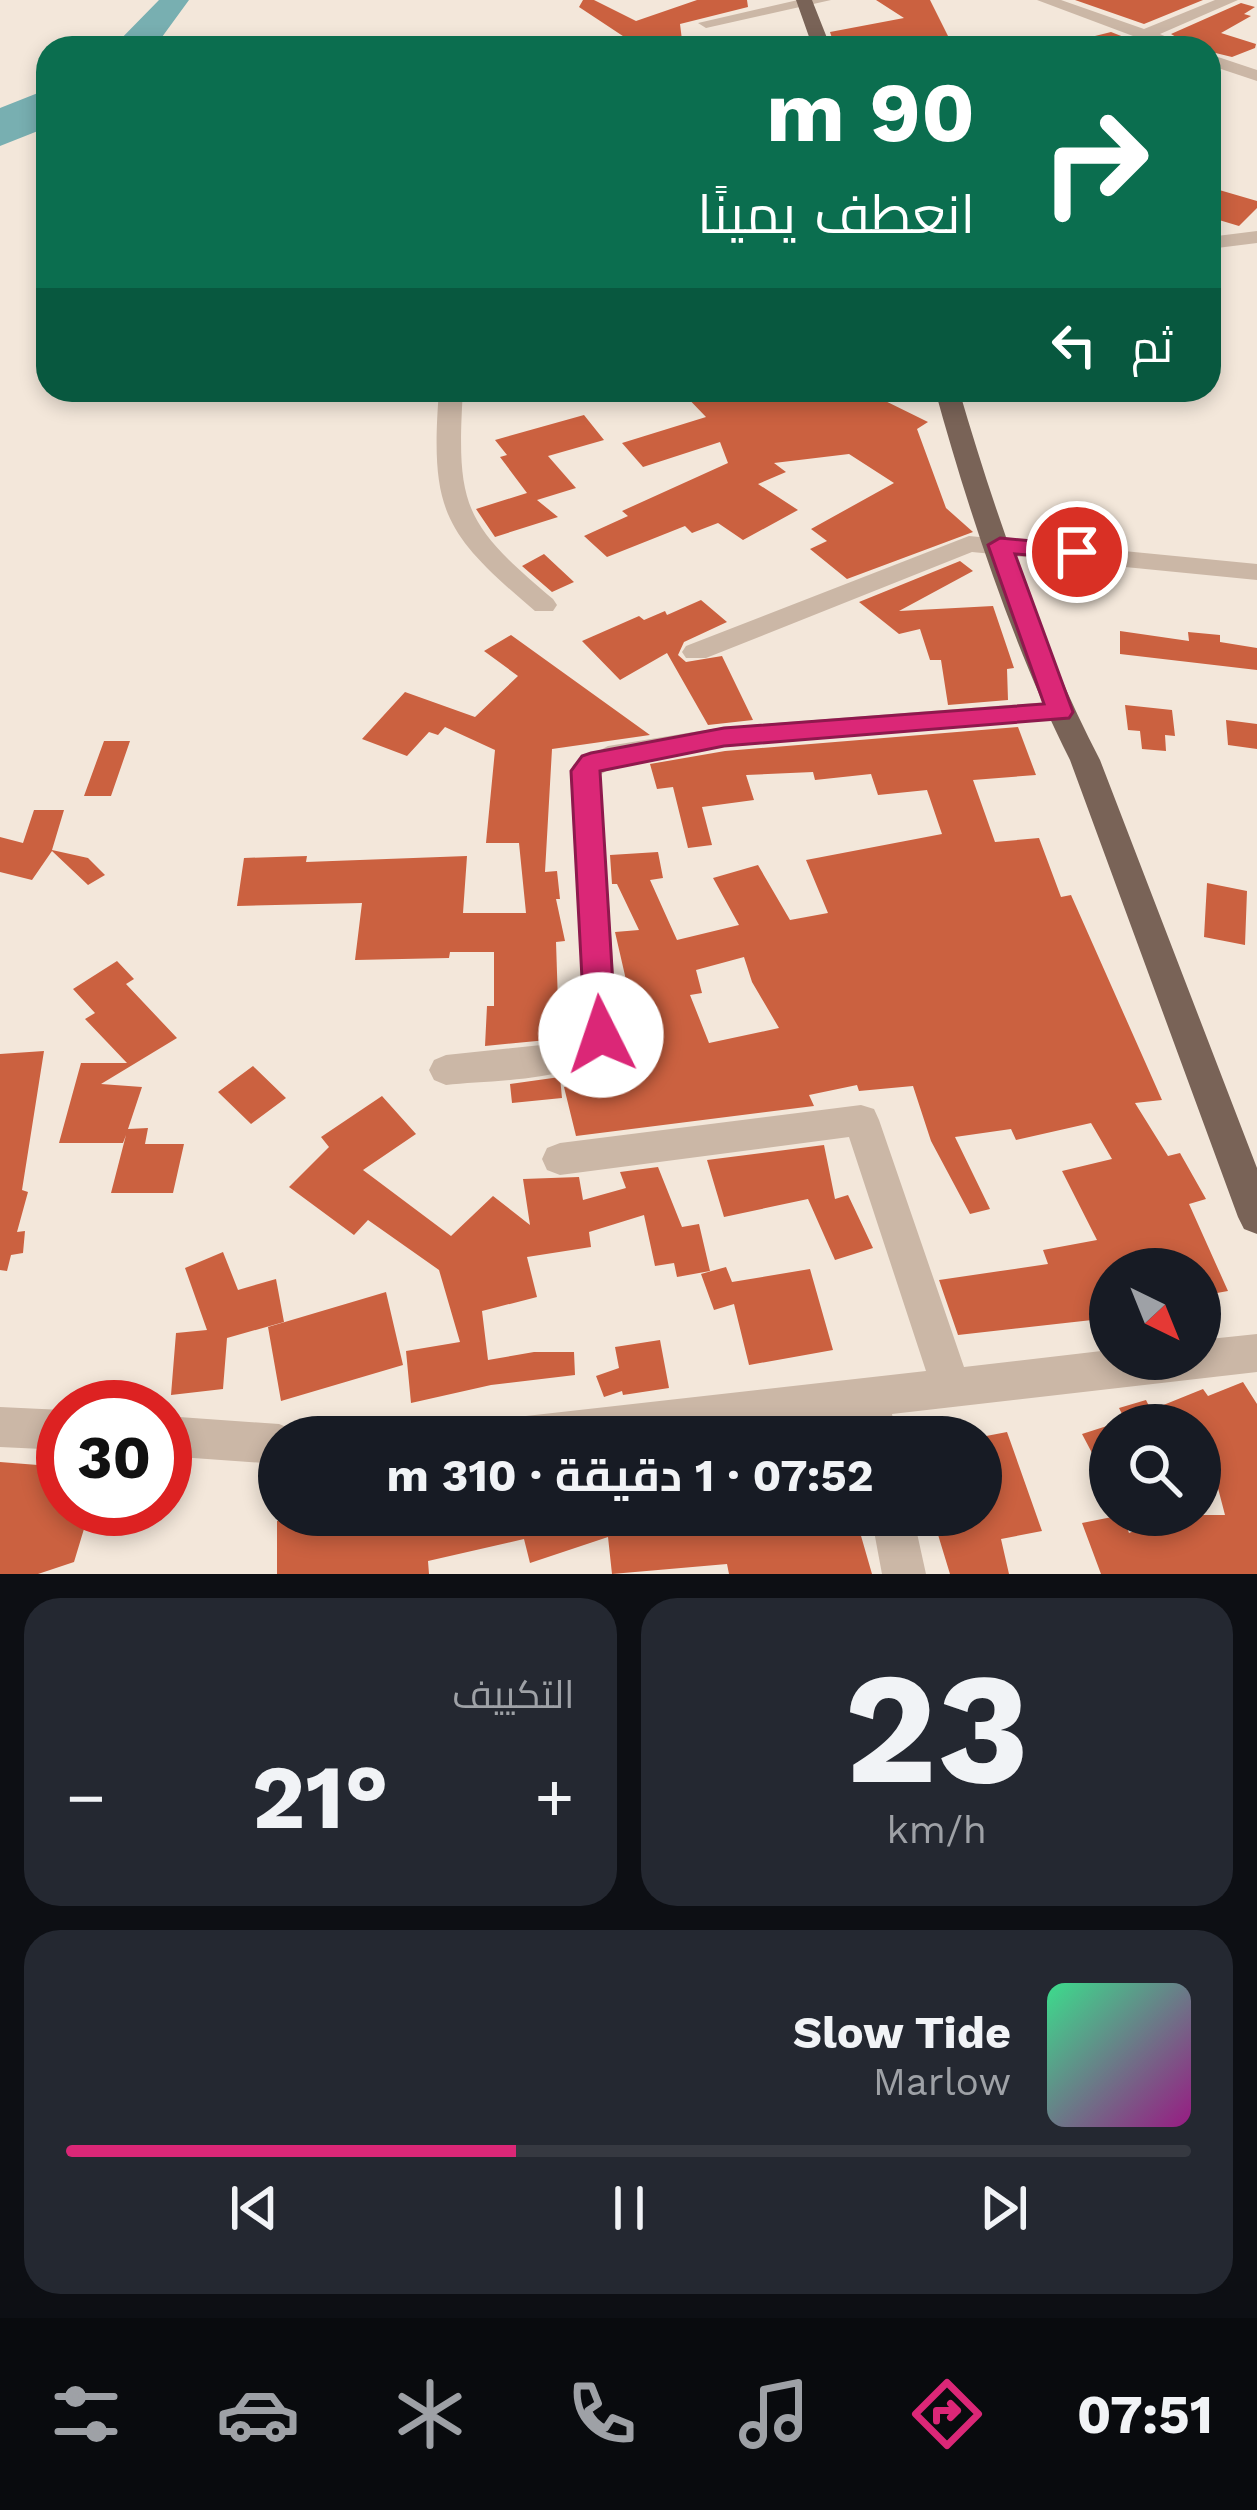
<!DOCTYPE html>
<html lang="ar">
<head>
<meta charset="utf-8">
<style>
  :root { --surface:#171b24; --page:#242831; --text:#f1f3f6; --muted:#9ea1a6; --line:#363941; --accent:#db2777 }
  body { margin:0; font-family:"Work Sans",Cairo,sans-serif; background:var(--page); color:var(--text); direction:rtl; height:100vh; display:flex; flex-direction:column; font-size:45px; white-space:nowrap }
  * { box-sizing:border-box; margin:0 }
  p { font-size:39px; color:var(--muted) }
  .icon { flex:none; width:66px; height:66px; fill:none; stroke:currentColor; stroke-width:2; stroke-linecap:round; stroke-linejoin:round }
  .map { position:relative; height:1574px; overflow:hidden; direction:ltr }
  .details { display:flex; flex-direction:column; gap:24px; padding:24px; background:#0d0f14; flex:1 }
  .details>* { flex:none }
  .banner { position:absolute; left:36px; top:36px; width:1185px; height:366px; border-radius:36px; box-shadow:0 6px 18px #0003; direction:rtl; background:#0b6e4f; color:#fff; overflow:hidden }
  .needle { width:78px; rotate:137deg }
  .buttons { position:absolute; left:1089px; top:1248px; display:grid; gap:24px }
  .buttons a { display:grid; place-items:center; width:132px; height:132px; border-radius:50%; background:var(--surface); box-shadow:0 6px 18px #0003; font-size:60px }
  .speed { position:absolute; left:36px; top:1380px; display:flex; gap:24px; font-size:60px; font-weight:700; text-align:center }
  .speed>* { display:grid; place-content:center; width:156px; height:156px; border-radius:50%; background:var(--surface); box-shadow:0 6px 18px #0003; line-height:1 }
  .speed .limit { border:18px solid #d22; background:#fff; color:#111 }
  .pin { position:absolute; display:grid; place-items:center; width:102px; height:102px; color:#fff; margin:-51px; border:6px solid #fff; border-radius:50%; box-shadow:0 3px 12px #0007 }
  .me { position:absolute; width:132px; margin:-66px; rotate:356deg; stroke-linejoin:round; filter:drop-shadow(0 0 9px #0008) }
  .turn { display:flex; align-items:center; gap:42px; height:252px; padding:0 48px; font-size:54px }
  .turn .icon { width:156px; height:156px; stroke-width:2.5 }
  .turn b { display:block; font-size:84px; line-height:102px }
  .then { display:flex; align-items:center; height:114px; padding:0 48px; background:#0003; gap:24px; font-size:45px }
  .big { font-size:90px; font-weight:700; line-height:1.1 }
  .details .card { flex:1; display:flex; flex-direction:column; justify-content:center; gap:18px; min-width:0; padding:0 42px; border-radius:36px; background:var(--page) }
  .details .dial { align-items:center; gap:0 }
  .dial b { font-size:156px; line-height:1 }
  .song { display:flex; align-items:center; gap:36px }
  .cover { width:144px; height:144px; border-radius:18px; background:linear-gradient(135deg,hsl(150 70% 55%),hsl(310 70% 35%)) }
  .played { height:12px; border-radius:6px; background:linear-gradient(90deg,var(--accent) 40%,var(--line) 40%) }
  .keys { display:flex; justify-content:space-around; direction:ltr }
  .heat { display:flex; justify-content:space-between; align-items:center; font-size:66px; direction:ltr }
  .details .tiles { flex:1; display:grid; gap:24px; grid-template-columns:1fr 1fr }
  .card:last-child { grid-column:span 2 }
  .trip { position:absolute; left:258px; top:1416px; width:744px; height:120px; border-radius:60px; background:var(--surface); box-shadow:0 6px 18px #0003; font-weight:700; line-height:120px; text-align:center; direction:rtl }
  .tabs { display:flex; height:192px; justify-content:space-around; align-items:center; background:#090b0e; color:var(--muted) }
  .tabs .icon { width:84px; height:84px }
  .tabs .active { color:var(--accent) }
  .tabs b { font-size:54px; color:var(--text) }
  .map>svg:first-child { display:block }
  .water { fill:#78afb1 }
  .building { fill:#cb6140; fill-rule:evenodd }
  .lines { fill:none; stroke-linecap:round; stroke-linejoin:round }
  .minor { fill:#cbb7a6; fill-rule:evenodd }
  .major { fill:#796357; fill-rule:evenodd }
  .route { fill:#db2777; stroke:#8e194d; stroke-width:3 }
</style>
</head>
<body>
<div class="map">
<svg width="1257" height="1574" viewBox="0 0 1257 1574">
  <rect width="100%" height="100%" fill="#f3e7da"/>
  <!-- water -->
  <path class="water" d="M 159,0 L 189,0 L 154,48 L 112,48 Z
    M 48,89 L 48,127 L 0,146 L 0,108 Z"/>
  <!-- building -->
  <path class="building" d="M 583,0 L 594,0 L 636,21 L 697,0 L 747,0 L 748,7 L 680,24 L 683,48 L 641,48 L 579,7 Z
    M 876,0 L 930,0 L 954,48 L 835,47 L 830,32 L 904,18 Z
    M 1075,0 L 1203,0 L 1144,24 Z
    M 1241,3 L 1255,7 L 1244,14 L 1251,16 L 1221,33 L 1256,44 L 1255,48 L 1232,57 L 1195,48 L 1171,34 Z
    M 1111,32 L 1152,48 L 1080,48 L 1079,40 Z
    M 1209,187 L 1257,201 L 1257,208 L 1239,226 L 1209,217 Z
    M 680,390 L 863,390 L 928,422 L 917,429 L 946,508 L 973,532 L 847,579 L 810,549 L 827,541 L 811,529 L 894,483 L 849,454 L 774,463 L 786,472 L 758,484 L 798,510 L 743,540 L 718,523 L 692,533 L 685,526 L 607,557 L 584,536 L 628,516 L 622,511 L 728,463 L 720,442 L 643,467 L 622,443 L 706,417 Z
    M 584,415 L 604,440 L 548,456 L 576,488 L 537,500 L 558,517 L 495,537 L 476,509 L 527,493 L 500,457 L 507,455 L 495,440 Z
    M 544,554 L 574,582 L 552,592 L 522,566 Z
    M 960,561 L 973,571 L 899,611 L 993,606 L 1014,668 L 1007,669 L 1008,700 L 948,705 L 941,660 L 930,660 L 920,629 L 899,634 L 859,602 Z
    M 701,600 L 727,622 L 684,642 L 678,655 L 686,662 L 722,656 L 753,720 L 708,725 L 667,653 L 620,680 L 582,641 L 639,616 L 644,620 L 665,611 L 667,615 Z
    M 1120,631 L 1189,641 L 1188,632 L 1220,635 L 1220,642 L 1257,648 L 1257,670 L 1120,654 Z
    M 511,635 L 650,735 L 552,749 L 545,872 L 557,871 L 560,899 L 556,899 L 565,941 L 556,942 L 558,1003 L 571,1001 L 575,1032 L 568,1038 L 485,1046 L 487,1006 L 494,1006 L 494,952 L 450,952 L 449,958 L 355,960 L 362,903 L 237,906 L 244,858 L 307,856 L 306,862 L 467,856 L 463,913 L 526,913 L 519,843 L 486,843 L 495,750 L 445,727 L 438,735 L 429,732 L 407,756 L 362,739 L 405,692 L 475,717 L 518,676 L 484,651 Z
    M 1125,705 L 1172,710 L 1175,736 L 1165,735 L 1166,751 L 1142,749 L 1140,731 L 1128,730 Z
    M 1226,720 L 1257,724 L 1257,749 L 1228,745 Z
    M 1018,727 L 1036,775 L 973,780 L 995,842 L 1039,838 L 1061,897 L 1071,895 L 1162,1100 L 1135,1103 L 1168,1156 L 1180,1153 L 1206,1199 L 1189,1204 L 1228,1291 L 1200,1296 L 1200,1269 L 1110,1269 L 1110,1318 L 958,1335 L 939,1280 L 1048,1264 L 1043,1250 L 1097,1240 L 1062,1171 L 1112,1159 L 1091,1123 L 1016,1140 L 1011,1129 L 955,1137 L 990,1209 L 970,1214 L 931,1141 L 913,1086 L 859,1091 L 857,1085 L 809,1095 L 814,1106 L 576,1136 L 564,1087 L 635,1072 L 622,1034 L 621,1008 L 632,1006 L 615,932 L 639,930 L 617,884 L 612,884 L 610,855 L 658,852 L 663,878 L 650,880 L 677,940 L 739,925 L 713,878 L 758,865 L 790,920 L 828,913 L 806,860 L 942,834 L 927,790 L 878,795 L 871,774 L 815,780 L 813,772 L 746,775 L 754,800 L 702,807 L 712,845 L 688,848 L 673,787 L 657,789 L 650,764 L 725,751 ZM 744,957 L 752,982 L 779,1028 L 709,1043 L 690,995 L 702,993 L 696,970 Z
    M 104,741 L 130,741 L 111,796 L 84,796 Z
    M 34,810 L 64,810 L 52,850 L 88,858 L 105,875 L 88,885 L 52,851 L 32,880 L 0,872 L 0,837 L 23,843 Z
    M 1207,883 L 1247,891 L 1245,945 L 1204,937 Z
    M 117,961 L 134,979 L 126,984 L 177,1038 L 101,1084 L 142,1087 L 128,1129 L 148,1128 L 145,1144 L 184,1144 L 173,1193 L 111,1193 L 126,1135 L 123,1143 L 59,1143 L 81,1063 L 127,1063 L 85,1019 L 95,1013 L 73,989 Z
    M 44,1051 L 22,1190 L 28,1192 L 17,1232 L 25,1231 L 23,1253 L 11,1255 L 7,1271 L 0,1270 L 0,1054 Z
    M 253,1066 L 286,1098 L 251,1124 L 218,1092 Z
    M 560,1077 L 562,1098 L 512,1103 L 510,1084 Z
    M 382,1096 L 416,1134 L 363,1170 L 451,1236 L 493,1196 L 530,1225 L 523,1179 L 579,1177 L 583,1200 L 626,1188 L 620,1172 L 658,1167 L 682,1227 L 699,1224 L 710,1271 L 677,1277 L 674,1263 L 655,1266 L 644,1215 L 589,1232 L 591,1247 L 527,1257 L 537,1297 L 482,1311 L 488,1360 L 534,1352 L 574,1352 L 575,1375 L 491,1385 L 411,1403 L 406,1351 L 460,1342 L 439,1270 L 368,1220 L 354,1235 L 289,1187 L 329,1147 L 321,1137 Z
    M 824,1145 L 835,1199 L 848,1195 L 873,1248 L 835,1260 L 808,1199 L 724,1217 L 707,1160 Z
    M 223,1252 L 238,1290 L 276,1279 L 284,1322 L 227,1338 L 223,1389 L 171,1395 L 176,1333 L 207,1330 L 185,1268 Z
    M 726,1267 L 732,1282 L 810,1269 L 833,1350 L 749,1365 L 734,1304 L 714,1310 L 701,1274 Z
    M 386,1292 L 403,1365 L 281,1401 L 268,1327 Z
    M 660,1340 L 669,1388 L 623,1395 L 622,1391 L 604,1397 L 596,1376 L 619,1368 L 615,1347 Z
    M 1243,1382 L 1257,1404 L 1257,1574 L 1101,1574 L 1082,1523 L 1122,1515 L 1129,1533 L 1174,1515 L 1225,1515 L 1207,1446 L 1200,1448 L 1200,1425 L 1116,1425 L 1125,1420 L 1119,1408 L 1146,1400 L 1151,1410 L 1203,1389 L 1208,1396 Z
    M 1110,1425 L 1110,1487 L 1082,1434 Z
    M 1007,1432 L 1042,1531 L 1001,1539 L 1009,1574 L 950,1574 L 932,1515 L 981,1515 L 981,1437 Z
    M 0,1462 L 63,1467 L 63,1509 L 90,1509 L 74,1562 L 38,1574 L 0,1574 Z
    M 315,1515 L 855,1515 L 872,1574 L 729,1574 L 727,1564 L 612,1574 L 608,1537 L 530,1563 L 524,1539 L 428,1561 L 429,1574 L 277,1574 L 277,1521 Z"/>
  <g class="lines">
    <!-- minor -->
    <path class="minor" d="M 798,0 L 831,0 L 706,28 L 698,23 Z
      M 1037,0 L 1061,0 L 1144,29 L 1215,0 L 1238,0 L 1160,34 L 1191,48 L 1165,48 Z
      M 1209,54 L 1257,70 L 1257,81 L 1209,65 Z
      M 1257,231 L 1257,243 L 1209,249 L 1209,237 Z
      M 439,390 L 463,390 C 456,507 464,524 553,599 L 557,605 L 553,611 L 535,611 C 443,533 430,511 439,390 Z
      M 969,536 L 1257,564 L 1257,580 L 972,552 L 706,658 L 686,658 L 682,652 L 686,646 Z
      M 1060,701 L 1070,704 L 1074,711 L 1070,718 L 724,747 L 616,765 L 600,775 L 618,1035 C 594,1084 495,1079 446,1085 L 434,1080 L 429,1070 L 434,1060 L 446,1055 L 570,1042 L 584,1030 L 570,771 L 574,764 L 608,746 L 724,727 Z
      M 861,1105 L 874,1109 L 879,1120 L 964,1367 L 1110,1350 L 1110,1359 L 1200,1359 L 1200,1340 L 1257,1334 L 1257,1372 L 892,1414 L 897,1437 L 855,1437 L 852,1419 L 693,1437 L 496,1437 L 502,1423 L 517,1417 L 926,1371 L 849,1137 L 560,1175 L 547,1170 L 542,1159 L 547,1148 L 560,1143 Z
      M 0,1407 L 63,1410 L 63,1450 L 0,1447 Z
      M 165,1416 L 279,1424 L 294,1430 L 297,1437 L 279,1437 L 279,1464 L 165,1456 Z
      M 871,1515 L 913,1515 L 926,1574 L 882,1574 Z"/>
    <!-- major -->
    <path class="major" d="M 796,0 L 812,0 L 831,48 L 813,48 Z
      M 935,390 L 959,390 C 994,510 1042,649 1100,760 L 1257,1168 L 1257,1234 L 1244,1229 L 1238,1217 L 1070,760 C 1014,649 968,510 935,390 Z"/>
  </g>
  <!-- route -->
  <path class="route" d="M 1000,538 L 1077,545 L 1089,552 L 1077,559 L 1015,554 L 1073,712 L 1069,718 L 724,746 L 600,771 L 616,1035 L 612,1044 L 601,1048 L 590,1044 L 585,1035 L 571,771 L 582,756 L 591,753 L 724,728 L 1044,704 L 988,545 Z"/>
</svg>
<div class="buttons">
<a><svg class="needle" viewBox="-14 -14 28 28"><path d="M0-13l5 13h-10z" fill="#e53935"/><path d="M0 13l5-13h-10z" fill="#9ea1a6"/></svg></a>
<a><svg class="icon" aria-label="search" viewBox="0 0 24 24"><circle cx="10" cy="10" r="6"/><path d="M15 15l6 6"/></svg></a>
</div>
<div class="speed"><div class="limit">30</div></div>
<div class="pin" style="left:1077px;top:552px;background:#d93025"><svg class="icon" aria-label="arrive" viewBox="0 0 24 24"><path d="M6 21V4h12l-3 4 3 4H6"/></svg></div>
<svg class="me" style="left:601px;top:1035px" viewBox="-20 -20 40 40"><circle r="19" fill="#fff"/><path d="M0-13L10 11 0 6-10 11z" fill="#db2777"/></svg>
<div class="trip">07:52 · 1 دقيقة · 310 m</div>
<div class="banner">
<div class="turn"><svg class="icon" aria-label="right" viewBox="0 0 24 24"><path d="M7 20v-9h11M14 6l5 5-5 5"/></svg><div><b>90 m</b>انعطف يمينًا</div></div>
<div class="then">ثم<svg class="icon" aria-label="left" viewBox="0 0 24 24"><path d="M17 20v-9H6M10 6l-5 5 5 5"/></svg></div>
</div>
</div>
<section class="details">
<div class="tiles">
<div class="card dial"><b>23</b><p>km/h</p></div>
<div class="card"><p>التكييف</p>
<div class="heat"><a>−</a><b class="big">21°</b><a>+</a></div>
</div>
<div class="card">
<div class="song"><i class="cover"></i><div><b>Slow Tide</b><p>Marlow</p></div></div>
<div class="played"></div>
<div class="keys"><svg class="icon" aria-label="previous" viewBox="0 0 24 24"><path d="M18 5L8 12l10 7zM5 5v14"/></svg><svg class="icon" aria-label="pause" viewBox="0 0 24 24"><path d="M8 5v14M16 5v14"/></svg><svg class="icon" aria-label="next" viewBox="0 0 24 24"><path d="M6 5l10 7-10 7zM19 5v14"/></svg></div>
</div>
</div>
</section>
<nav class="tabs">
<b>07:51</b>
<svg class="icon active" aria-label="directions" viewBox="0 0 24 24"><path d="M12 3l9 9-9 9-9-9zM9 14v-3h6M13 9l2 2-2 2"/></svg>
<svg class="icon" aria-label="music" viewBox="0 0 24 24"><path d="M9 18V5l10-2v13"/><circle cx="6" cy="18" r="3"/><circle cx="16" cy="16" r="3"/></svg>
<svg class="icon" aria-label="phone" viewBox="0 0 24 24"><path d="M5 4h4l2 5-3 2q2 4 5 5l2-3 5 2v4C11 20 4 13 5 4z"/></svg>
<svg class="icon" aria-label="climate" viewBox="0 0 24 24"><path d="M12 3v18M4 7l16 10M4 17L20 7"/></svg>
<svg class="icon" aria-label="car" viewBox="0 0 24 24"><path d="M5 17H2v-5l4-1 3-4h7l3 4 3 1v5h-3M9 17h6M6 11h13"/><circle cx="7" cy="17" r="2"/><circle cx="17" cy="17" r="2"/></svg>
<svg class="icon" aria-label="filters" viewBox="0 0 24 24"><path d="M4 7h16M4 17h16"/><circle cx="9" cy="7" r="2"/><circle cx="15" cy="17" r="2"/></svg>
</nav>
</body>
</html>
